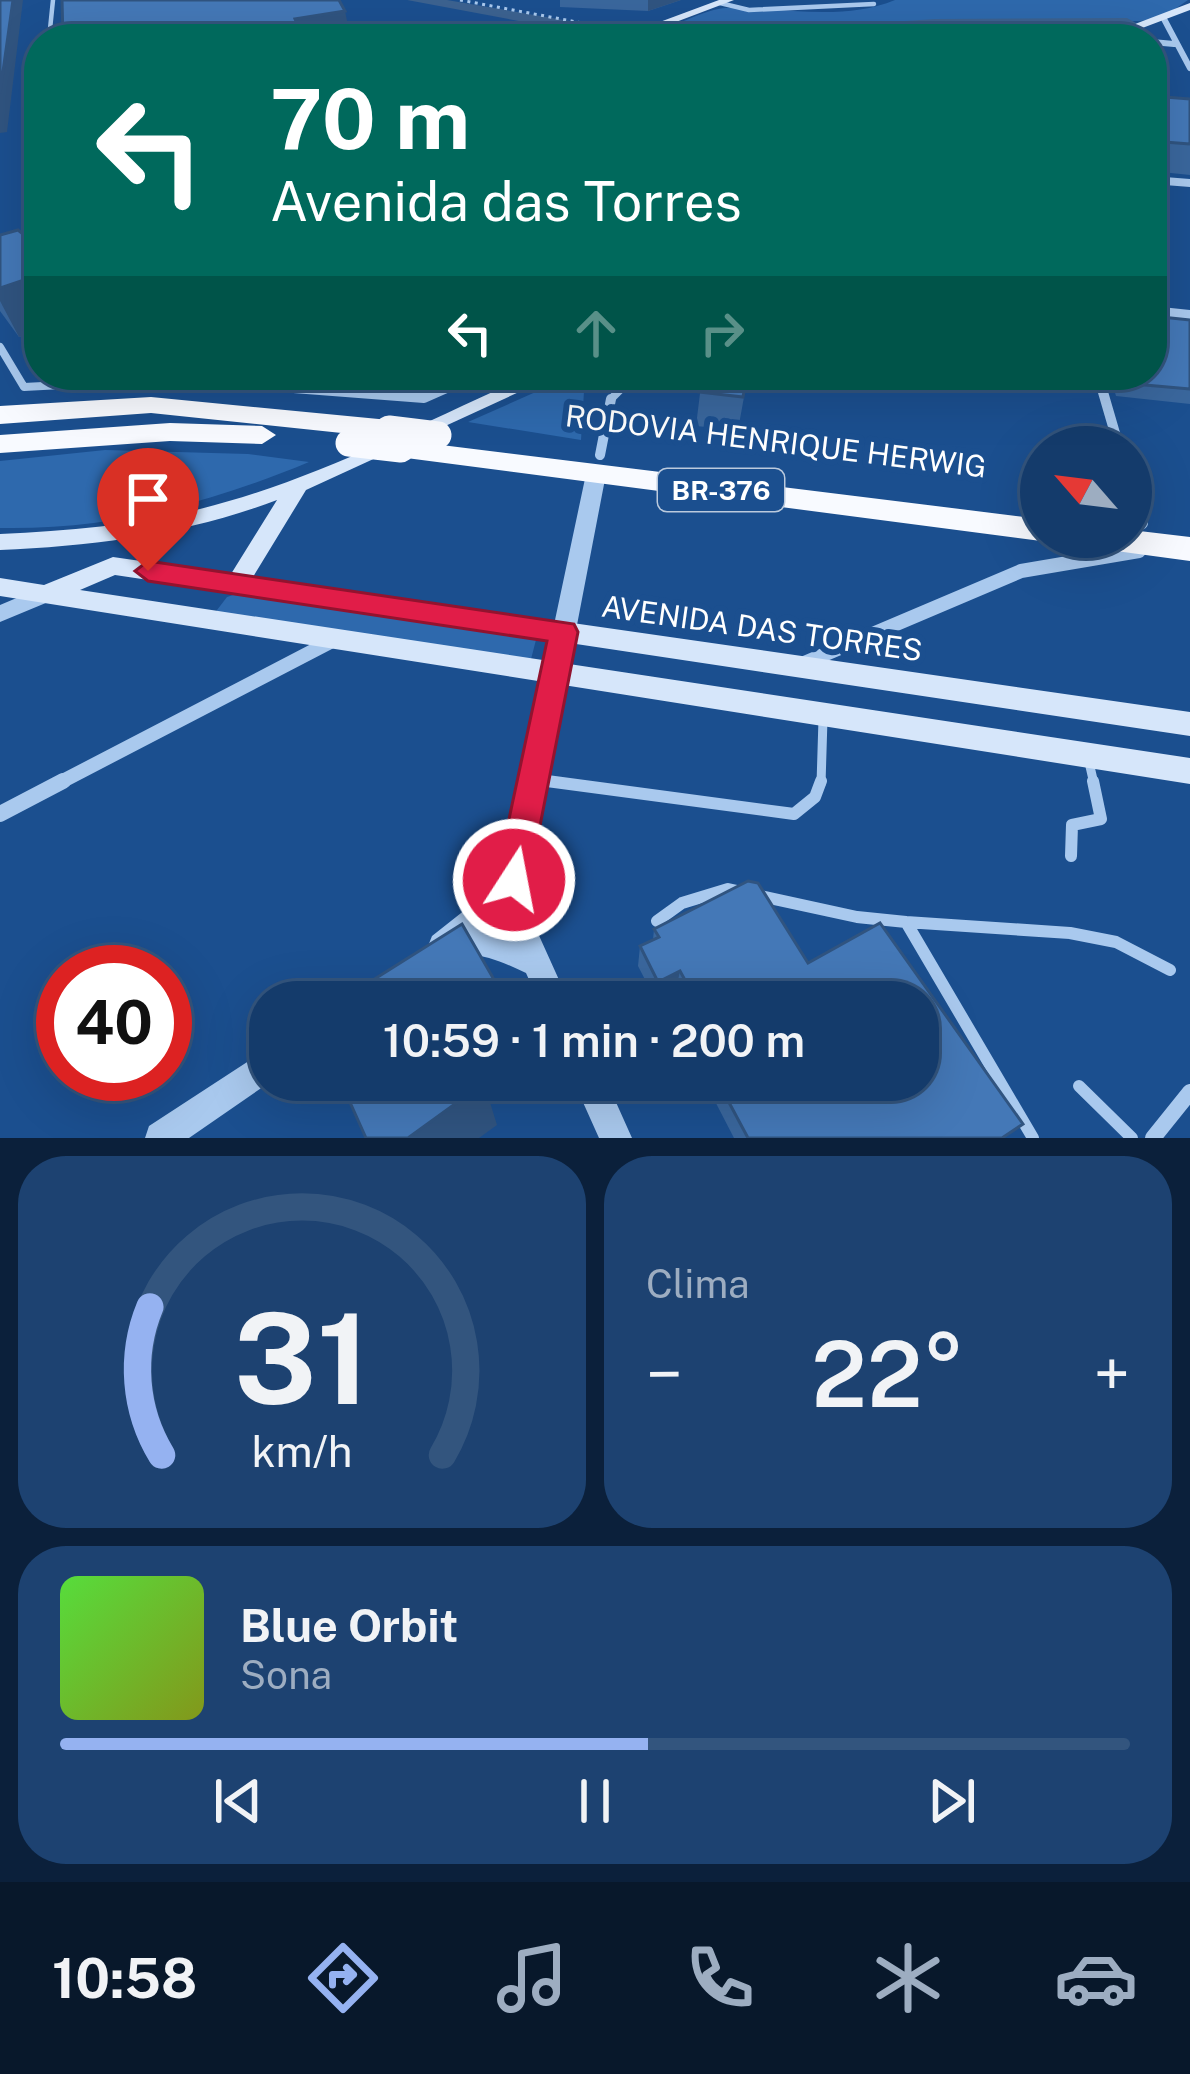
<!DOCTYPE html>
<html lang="pt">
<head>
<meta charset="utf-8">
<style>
  :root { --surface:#143b6b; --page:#1d4271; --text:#f1f3f6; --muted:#9dadc1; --line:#33557e; --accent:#95b2f1 }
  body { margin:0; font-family:"Public Sans",sans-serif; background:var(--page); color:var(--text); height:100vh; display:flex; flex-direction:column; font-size:45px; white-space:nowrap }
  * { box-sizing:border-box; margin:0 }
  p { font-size:39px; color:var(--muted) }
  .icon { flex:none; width:66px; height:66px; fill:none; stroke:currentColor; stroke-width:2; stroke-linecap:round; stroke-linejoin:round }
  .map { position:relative; height:1138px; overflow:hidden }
  .side { display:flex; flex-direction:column; gap:18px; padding:18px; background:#0b203b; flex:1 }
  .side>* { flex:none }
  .guide { position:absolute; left:24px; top:24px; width:1143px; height:366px; border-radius:48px; box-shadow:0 12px 48px #0002,0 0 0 3px var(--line); background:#00695c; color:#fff; overflow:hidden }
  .needle { width:78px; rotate:298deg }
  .controls { position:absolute; left:1020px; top:426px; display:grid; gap:24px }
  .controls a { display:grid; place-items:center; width:132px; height:132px; border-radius:50%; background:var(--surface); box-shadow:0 12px 48px #0002,0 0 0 3px var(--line); font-size:60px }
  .speed { position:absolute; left:36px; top:945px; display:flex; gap:24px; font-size:60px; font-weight:700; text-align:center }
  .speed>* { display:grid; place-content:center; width:156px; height:156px; border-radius:50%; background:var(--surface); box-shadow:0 12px 48px #0002,0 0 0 3px var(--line); line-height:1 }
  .speed .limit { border:18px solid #d22; background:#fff; color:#111 }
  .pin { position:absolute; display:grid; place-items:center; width:102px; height:102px; color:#fff; margin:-123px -51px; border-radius:50% 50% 50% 0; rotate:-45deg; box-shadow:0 0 12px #0007 }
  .pin .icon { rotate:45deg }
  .me { position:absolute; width:132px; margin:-66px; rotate:11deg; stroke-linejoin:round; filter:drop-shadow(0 0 9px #0008) }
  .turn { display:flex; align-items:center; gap:42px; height:252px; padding:0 48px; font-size:54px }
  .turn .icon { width:156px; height:156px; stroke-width:2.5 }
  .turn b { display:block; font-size:84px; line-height:102px }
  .lanes { display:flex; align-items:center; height:114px; padding:0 48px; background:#0003; justify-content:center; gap:60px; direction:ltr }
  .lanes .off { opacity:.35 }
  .big { font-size:90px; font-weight:600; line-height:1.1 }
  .side .widget { flex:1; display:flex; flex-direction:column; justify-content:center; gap:18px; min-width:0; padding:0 42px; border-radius:48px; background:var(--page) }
  .side .dial { align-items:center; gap:0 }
  .dial svg { height:312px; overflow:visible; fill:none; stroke:var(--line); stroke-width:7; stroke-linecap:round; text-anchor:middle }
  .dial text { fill:var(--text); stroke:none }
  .song { display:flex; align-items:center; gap:36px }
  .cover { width:144px; height:144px; border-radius:18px; background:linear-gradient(135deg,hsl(110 70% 55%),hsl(70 70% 35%)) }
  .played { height:12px; border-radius:6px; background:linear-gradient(90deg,var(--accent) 55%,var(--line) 55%) }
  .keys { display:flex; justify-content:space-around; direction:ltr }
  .heat { display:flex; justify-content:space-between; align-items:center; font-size:66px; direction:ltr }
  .side .tiles { flex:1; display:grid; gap:18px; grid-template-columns:1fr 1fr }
  .widget:last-child { grid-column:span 2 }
  .trip { position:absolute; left:249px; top:981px; width:690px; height:120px; border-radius:48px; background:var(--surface); box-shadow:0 12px 48px #0002,0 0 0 3px var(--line); font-weight:600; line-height:120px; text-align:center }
  .tab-bar { display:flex; height:192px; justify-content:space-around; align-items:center; background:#08182b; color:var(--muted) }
  .tab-bar .icon { width:84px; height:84px }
  .tab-bar .active { color:var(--accent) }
  .tab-bar b { font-size:54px; color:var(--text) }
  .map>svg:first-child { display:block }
  .green { fill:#2e69ad }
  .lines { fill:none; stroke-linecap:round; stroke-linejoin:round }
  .river { fill:#3c6290; fill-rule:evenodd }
  .path { stroke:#a9c9ee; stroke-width:3; stroke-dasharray:3 4.5; stroke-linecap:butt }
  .service-far3 { stroke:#a9c9ee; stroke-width:4.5 }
  .service-far2 { stroke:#a9c9ee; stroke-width:8 }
  .service-far1 { stroke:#a9c9ee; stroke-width:9 }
  .service { stroke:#a9c9ee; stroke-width:12 }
  .minor-far3 { stroke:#a9c9ee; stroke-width:6 }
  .minor-far2 { stroke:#a9c9ee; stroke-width:10 }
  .minor-far1 { stroke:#a9c9ee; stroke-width:14 }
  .minor { stroke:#a9c9ee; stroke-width:16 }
  .tertiary { fill:#a9c9ee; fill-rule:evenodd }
  .secondary { fill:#d6e6fa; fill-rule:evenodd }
  .trunk { fill:#f8faff; fill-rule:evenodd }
  .trunk-bridge { stroke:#f8faff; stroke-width:27 }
  .wall { fill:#3a679d }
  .shaded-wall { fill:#305480 }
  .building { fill:#4478b7; stroke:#305480; stroke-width:3 }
  .route { fill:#e11d48; stroke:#92132f; stroke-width:3 }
  .labels { text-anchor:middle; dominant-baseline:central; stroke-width:12; stroke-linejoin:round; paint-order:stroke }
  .shield { fill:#1b4f8f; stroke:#bbcadd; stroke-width:3 }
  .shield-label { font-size:27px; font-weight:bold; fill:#fff }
  .street-label { font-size:30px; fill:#fff; stroke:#1b4f8f }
</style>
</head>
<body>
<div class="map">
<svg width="1190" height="1138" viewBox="0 0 1190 1138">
  <rect width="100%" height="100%" fill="#1b4f8f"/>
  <!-- green -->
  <path class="green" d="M 895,0 L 1188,0 L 1162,18 L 1140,21 L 943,22 L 715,39 L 646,37 C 665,30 708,8 726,8 C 781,7 843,22 895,0 Z
    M 574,375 L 585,375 L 581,440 L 468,422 Z
    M 105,450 L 248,454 L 309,462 C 208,504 110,530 0,528 L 0,461 Z
    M 242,592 L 537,636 L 530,663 L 214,614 L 227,597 Z"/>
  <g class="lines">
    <!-- river -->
    <path class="river" d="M 407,0 L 447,0 L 599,26 L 608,31 L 599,36 Z
      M 1127,18 L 1136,23 L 1133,27 L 720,39 L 729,33 L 935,19 Z"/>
    <!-- path -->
    <path class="path" d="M 460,0 L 614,29
      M 816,39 L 984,30"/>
    <!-- service-far3 -->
    <path class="service-far3" d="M 720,3 L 749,10 L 874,4
      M 49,39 L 53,0
      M 334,39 L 359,36 L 353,24"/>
    <!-- service-far2 -->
    <path class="service-far2" d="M 0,347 L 24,387 L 176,379
      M 611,399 L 628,382 L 660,383 L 680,375"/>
    <!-- service-far1 -->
    <path class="service-far1" d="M 1089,762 L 1094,784
      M 539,780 L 569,784
      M 821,784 L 823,719"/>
    <!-- service -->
    <path class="service" d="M 547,781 L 794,814 L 815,797 L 821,781
      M 1071,856 L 1072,825 L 1101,819 L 1093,781
      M 657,921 L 682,903 L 728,889 L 857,917 L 906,922 L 1033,1138
      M 906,922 L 1070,933 L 1116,942 L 1170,970
      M 1079,1086 L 1132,1138"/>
    <!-- minor-far3 -->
    <path class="minor-far3" d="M 1164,19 L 1190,68
      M 1056,36 L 1106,39
      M 1152,42 L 1174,44"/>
    <!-- minor-far2 -->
    <path class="minor-far2" d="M 1098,375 L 1119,447
      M 176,379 L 424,398 L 476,375
      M 600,455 L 611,399
      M 1131,489 L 1137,509"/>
    <!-- minor-far1 -->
    <path class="minor-far1" d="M 1136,506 L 1141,523
      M 802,664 L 1021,571 L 1139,551
      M 57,784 L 334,640"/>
    <!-- minor -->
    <path class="minor" d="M 0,814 L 63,781
      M 1153,1138 L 1190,1092"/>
    <!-- tertiary -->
    <path class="tertiary" d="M 1152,176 L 1190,179 L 1190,187 L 1152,184 Z
      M 1152,306 L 1190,310 L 1190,320 L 1152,316 Z
      M 596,468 L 606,474 L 528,880 L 532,920 L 569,1002 L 539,1002 L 526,973 C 498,960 473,948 442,960 L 432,956 L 428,946 L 432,936 L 475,902 L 503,865 L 586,474 ZM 503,910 L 510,936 L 489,927 Z
      M 45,586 L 53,588 L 56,594 L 53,600 L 0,622 L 0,605 Z
      M 270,1047 L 273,1080 L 189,1138 L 145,1138 L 149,1126 Z
      M 573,1080 L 606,1080 L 632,1138 L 599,1138 Z"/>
    <!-- secondary -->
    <path class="secondary" d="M 719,0 L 734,0 L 631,39 L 614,39 Z
      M 1190,3 L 1190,10 L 1137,30 L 991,39 L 1135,24 Z
      M 530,375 L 556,375 L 306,490 L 253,577 L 1190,712 L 1190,736 L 115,575 L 80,590 L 1190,758 L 1190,784 L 0,596 L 0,578 L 44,585 L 113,557 L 231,574 L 277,500 C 187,534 95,546 0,550 L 0,534 C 68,531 134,525 200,509 C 314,481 422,423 530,375 Z"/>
    <!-- trunk -->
    <path class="trunk" d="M 151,397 L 389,420 L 403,429 L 389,438 L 151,413 L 0,424 L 0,406 Z
      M 170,423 L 262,426 L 276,435 L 262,444 L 170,441 L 0,453 L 0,435 Z
      M 401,440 L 1041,519 L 1041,537 L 1053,537 L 1041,541 L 391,456 L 386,449 L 391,442 Z
      M 1131,530 L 1190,537 L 1190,561 L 1094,548 L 1083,545 L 1078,537 L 1131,537 Z"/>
    <!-- trunk-bridge -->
    <path class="trunk-bridge" d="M 389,429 L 438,435
      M 349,443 L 401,449"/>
  </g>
  <!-- wall -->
  <path class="wall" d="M 560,0 L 681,0 L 648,11 L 560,7 Z
    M 1152,96 L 1190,99 L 1190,175 L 1152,171 Z
    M 23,234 L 39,239 L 39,330 L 19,337 L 0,311 L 0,235 Z
    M 1190,320 L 1190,404 L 1116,396 L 1110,375 L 1152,375 Z
    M 688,375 L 748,375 L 738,430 L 696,426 L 702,377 Z
    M 748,881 L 758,883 L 808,963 L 880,923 L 1023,1124 L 1004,1138 L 734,1138 L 704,1080 L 918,1080 L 918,1002 L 683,1002 L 676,990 L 656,1001 L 638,966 L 640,946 L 653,940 L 654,929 Z"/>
  <!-- shaded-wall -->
  <path class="shaded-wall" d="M 13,0 L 23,0 L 7,132 L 0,133 L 0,93 Z
    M 648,0 L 681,0 L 648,11 Z
    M 345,11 L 349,30 L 299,39 L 295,19 Z
    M 39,275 L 39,330 L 19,337 L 0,301 L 0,288 Z
    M 680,971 L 676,990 L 656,1001 L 658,982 Z
    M 500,990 L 502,1002 L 482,1002 Z
    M 484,1083 L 497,1125 L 479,1138 L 408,1138 Z"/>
  <!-- building -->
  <path class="building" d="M 0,0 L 13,0 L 0,93 Z
    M 62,0 L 339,0 L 345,11 L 295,19 L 304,39 L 63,39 Z
    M 936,37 L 986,37 L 986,39 L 936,39 Z
    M 1152,96 L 1190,99 L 1190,144 L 1152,141 Z
    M 18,230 L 23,234 L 31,232 L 39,239 L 39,275 L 0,288 L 0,235 Z
    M 1152,316 L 1190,320 L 1190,389 L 1123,383 L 1120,375 L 1152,375 Z
    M 702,375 L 747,375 L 743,397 L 699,392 Z
    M 748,881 L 758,883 L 808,963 L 880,923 L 1023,1124 L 1002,1138 L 748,1138 L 717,1080 L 918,1080 L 918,1002 L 697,1002 L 680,971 L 658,982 L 640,946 L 659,937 L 654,929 Z
    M 462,924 L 500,990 L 482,1002 L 338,1002 Z
    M 340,1080 L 483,1080 L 484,1083 L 408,1138 L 366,1138 Z"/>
  <!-- route -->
  <path class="route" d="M 148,561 L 574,624 L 578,632 L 527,892 L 514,897 L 502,892 L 496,880 L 547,641 L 148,581 L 135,571 Z"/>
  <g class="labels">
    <!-- shield labels -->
    <rect class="shield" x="658" y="469" width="126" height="42" rx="9"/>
    <g class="shield-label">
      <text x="721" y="490">BR-376</text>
    </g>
    <!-- street labels -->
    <g class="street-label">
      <text transform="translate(776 441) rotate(7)">RODOVIA HENRIQUE HERWIG</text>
      <text transform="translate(762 628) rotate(8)">AVENIDA DAS TORRES</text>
    </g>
  </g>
</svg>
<div class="controls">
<a><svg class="needle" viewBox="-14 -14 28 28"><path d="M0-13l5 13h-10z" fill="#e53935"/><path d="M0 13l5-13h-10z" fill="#9dadc1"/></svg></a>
</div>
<div class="speed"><div class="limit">40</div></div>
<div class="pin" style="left:148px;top:571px;background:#d93025"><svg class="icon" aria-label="arrive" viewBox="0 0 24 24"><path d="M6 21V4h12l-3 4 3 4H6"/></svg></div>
<svg class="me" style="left:514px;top:880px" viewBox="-20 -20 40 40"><circle r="17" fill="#e11d48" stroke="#fff" stroke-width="3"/><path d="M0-11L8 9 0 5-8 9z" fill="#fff"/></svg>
<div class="trip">10:59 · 1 min · 200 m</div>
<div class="guide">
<div class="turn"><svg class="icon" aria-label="left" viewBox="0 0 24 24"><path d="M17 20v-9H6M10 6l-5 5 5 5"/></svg><div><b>70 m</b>Avenida das Torres</div></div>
<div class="lanes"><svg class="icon" aria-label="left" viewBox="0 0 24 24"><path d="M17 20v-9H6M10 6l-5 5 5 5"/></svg><svg class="icon off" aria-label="ahead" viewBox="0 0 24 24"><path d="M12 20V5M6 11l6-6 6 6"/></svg><svg class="icon off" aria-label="right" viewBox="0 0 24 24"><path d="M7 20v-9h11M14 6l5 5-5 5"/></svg></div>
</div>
</div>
<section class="side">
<div class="tiles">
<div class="widget dial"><svg viewBox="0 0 100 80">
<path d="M14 69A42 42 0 1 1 86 69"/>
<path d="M14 69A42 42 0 0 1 11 31" stroke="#95b2f1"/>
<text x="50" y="56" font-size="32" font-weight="700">31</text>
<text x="50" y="72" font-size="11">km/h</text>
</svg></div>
<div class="widget"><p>Clima</p>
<div class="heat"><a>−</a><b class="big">22°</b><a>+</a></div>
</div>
<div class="widget">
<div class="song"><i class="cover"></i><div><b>Blue Orbit</b><p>Sona</p></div></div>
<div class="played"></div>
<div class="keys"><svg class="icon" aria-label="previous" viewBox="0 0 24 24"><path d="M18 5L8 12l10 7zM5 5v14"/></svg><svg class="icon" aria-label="pause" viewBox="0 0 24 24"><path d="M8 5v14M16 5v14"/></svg><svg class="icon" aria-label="next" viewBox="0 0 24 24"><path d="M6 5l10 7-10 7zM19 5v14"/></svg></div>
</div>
</div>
</section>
<nav class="tab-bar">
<b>10:58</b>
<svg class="icon active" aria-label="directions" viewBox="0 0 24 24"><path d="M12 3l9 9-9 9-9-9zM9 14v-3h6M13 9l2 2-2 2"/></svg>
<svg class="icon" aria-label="music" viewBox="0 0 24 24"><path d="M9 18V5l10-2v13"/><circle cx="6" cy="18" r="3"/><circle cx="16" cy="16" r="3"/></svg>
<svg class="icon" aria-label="phone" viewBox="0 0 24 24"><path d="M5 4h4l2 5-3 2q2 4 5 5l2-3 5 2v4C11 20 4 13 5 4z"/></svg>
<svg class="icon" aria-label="climate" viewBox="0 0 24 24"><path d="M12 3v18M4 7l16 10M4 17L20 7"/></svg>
<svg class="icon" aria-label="car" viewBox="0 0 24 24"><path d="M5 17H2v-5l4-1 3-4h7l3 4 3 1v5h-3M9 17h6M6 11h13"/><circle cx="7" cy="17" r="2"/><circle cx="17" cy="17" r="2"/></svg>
</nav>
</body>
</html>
